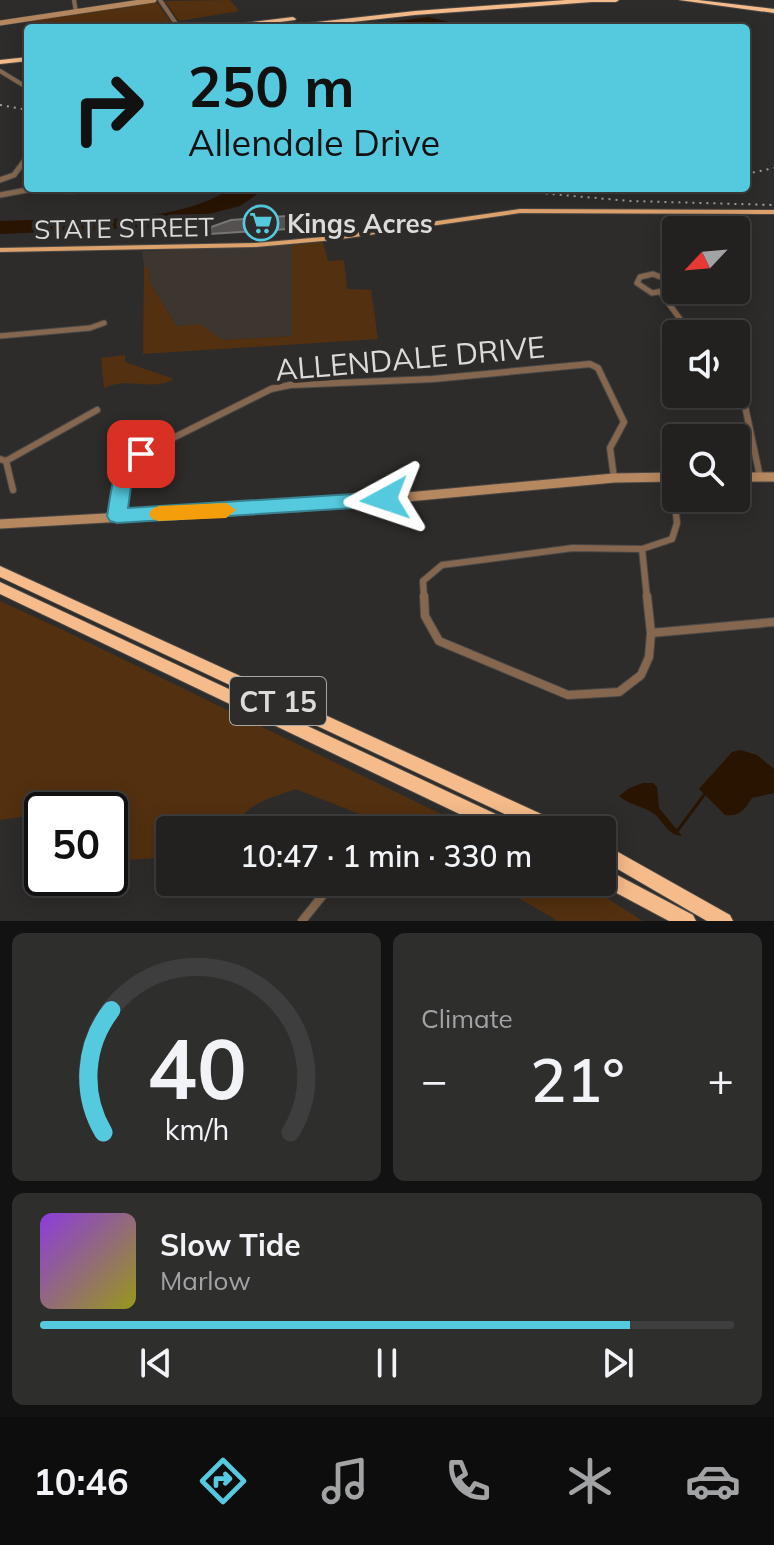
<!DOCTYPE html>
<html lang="en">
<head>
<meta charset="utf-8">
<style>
  :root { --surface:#222120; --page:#2e2e2d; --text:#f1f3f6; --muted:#a2a3a5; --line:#3f3e3e; --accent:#55cadf }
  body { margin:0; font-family:Mulish,sans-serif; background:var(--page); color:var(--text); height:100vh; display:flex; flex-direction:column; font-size:30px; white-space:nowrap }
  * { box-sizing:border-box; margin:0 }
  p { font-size:26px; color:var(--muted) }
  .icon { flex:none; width:44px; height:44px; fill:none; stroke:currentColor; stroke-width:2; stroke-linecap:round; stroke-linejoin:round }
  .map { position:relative; height:921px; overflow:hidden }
  .sheet { display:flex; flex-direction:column; gap:12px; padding:12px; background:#131212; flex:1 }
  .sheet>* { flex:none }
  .top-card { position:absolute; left:24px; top:24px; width:726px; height:168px; border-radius:8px; box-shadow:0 4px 20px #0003,0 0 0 2px var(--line); background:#55cadf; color:#111; overflow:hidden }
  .needle { width:52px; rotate:244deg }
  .buttons { position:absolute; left:662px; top:216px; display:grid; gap:16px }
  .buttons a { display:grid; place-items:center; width:88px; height:88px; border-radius:8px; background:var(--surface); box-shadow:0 4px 20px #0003,0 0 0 2px var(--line); font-size:40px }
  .speed { position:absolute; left:24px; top:792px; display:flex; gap:16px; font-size:40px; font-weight:700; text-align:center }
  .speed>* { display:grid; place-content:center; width:104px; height:104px; border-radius:50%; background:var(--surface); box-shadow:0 4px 20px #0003,0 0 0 2px var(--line); line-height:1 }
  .speed .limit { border:4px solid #111; border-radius:12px; background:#fff; color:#111 }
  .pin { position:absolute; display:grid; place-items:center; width:68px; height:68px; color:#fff; margin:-34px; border-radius:16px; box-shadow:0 4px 12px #0006 }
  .me { position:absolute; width:88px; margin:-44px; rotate:265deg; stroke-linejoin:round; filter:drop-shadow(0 0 6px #0008) }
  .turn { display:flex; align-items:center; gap:28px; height:168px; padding:0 32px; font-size:36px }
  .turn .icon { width:104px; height:104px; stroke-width:2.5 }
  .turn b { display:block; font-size:56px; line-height:68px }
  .big { font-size:60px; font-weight:600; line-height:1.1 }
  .sheet .tile { flex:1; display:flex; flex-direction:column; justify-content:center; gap:12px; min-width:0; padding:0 28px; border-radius:12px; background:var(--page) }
  .sheet .dial { align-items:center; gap:0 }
  .dial svg { height:208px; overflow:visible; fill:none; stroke:var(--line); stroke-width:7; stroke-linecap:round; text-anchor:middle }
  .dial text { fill:var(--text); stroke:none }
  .song { display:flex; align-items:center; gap:24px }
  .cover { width:96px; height:96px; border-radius:12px; background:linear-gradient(135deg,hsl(270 70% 55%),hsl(60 70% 35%)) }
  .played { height:8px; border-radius:4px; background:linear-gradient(90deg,var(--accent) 85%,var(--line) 85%) }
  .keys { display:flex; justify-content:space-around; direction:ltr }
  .heat { display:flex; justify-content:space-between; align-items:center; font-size:44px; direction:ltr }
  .sheet .tiles { flex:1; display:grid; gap:12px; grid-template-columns:1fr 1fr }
  .tile:last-child { grid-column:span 2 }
  .trip { position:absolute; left:156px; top:816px; width:460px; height:80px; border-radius:8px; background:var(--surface); box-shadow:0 4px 20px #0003,0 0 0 2px var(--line); font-weight:600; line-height:80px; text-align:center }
  .menu { display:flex; height:128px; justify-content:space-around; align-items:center; background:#0e0d0d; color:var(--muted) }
  .menu .icon { width:56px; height:56px }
  .menu .active { color:var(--accent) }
  .menu b { font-size:36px; color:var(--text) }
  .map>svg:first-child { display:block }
  .built { fill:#3c3530 }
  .green { fill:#53300f }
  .water { fill:#291402 }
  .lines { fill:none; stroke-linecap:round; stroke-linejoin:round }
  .stream { stroke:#291402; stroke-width:3 }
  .building { fill:#545150; stroke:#787674; stroke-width:2 }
  .street-far3-casing { stroke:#4a4846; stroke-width:5 }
  .street-far2-casing { stroke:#4a4846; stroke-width:7 }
  .street-far1-casing { stroke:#4a4846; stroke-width:8 }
  .street-casing { stroke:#4a4846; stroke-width:10 }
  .secondary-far1-casing { stroke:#4a4846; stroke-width:6 }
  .secondary-casing { stroke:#4a4846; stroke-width:11 }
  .primary-casing { stroke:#4a4846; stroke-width:2 }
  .highway-casing { stroke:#4a4846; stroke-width:2 }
  .street-far3 { stroke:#85674f; stroke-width:4 }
  .street-far2 { stroke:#85674f; stroke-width:5 }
  .street-far1 { stroke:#85674f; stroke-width:6 }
  .street { stroke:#85674f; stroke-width:8 }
  .secondary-far1 { stroke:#b68860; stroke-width:5 }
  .secondary { stroke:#b68860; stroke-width:9 }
  .primary { fill:#dda16c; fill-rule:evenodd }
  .highway { fill:#f5bb8a; fill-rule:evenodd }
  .rail { stroke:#a2a1a0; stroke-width:2; stroke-dasharray:2 5; stroke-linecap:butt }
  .route { fill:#55cadf; stroke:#378391; stroke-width:2 }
  .slow { fill:#f59e0b }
  .labels { text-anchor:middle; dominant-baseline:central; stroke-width:8; stroke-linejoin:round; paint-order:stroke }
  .far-poi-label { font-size:26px; font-weight:bold; fill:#dcdbda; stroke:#2e2c2a; text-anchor:start }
  .far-street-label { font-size:26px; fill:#dcdbda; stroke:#2e2c2a }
  .shield { fill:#2e2c2a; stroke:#a8a6a5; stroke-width:2 }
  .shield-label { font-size:28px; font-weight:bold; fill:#dcdbda }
  .street-label { font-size:30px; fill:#dcdbda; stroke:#2e2c2a }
</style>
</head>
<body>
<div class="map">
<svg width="774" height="921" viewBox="0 0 774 921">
  <rect width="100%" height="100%" fill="#2e2c2a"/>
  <!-- built -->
  <path class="built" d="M 292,245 L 292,336 L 222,340 L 200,325 L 177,326 L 150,283 L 149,268 L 144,268 L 142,251 Z"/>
  <!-- green -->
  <path class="green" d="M 230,0 L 239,11 L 179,21 L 165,1 Z
    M 156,1 L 171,22 L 132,28 L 33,28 L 30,20 Z
    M 323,242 L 328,261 L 344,260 L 347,289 L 371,290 L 378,339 L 143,354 L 144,268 L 149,268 L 150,283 L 177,326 L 200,324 L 223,340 L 292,336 L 292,245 Z
    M 125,355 L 125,362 L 174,379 C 151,392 128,376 104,388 L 101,358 Z
    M 0,601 L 63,630 L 474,830 L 400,830 L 296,789 C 270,798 244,804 233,830 L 170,830 L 170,857 L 110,861 L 110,810 L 89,810 L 90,806 L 42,810 L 42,814 L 0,820 Z
    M 492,882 L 581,882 L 643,921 L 558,921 Z"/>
  <!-- water -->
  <path class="water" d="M 429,17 L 472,28 L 371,28 L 366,25 Z
    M 233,188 L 266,188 L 240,206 L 158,227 L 0,234 L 0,221 C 75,217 166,229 233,188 Z
    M 740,750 L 757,755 L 774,769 L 774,793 L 752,798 C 745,809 740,817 725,815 L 699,789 L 732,752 Z
    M 643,783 L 653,783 L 657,787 L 659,808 L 682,836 C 668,836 664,821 653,813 C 643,806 629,805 619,796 L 629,788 Z"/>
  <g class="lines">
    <!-- stream -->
    <path class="stream" d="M 678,830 L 704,795"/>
  </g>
  <!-- building -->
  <path class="building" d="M 301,215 L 302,228 L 210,234 L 211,227 L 231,220 Z"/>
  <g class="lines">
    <!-- street-far3 casing -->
    <g class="street-far3-casing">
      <path id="street-far3" d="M 74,0 L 76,12
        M 160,0 L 179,28
        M 0,71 L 28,88"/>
    </g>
    <!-- street-far2 casing -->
    <g class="street-far2-casing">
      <path id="street-far2" d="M 0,180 L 14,175 L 28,156
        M 0,195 L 32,189 L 72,191 L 88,188
        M 653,274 L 668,280 L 669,290 L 652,293 L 637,283 L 640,277 Z
        M 661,293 L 691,334
        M 0,336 L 90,328 L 104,323"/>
    </g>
    <!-- street-far1 casing -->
    <g class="street-far1-casing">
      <path id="street-far1" d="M 736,394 L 745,406 L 760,477
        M 0,459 L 6,461 L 13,490
        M 6,461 L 97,410
        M 117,516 L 125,474 L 141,454 L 271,389 L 290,385 L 433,379 L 590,364 L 598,368 L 624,422 L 610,448 L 614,478
        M 642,549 L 647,598
        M 642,549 L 672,539 L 677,523 L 672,477
        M 424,598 L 423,581 L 442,565 L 573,548 L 642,549"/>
    </g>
    <!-- street casing -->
    <g class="street-casing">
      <path id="street" d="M 424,596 L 425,616 L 439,641 L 568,695 L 619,692 L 641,675 L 649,657 L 651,633 L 647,596
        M 651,633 L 774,622
        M 302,921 L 323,895"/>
    </g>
    <!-- secondary-far1 casing -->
    <g class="secondary-far1-casing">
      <path id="secondary-far1" d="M 0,23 L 154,0"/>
    </g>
    <!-- secondary casing -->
    <g class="secondary-casing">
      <path id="secondary" d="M 736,477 L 774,477
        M 0,524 L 299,507 L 614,478 L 676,477"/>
    </g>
    <!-- primary casing -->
    <g class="primary-casing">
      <path id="primary" d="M 520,209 L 774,210 L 774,214 L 520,213 L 334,240 L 256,247 L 0,252 L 0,248 L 256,243 L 334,236 Z"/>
    </g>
    <!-- highway casing -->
    <g class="highway-casing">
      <path id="highway" d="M 566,0 L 619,0 L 616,2 L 592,2 L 415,15 L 299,28 L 278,28 L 281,26 L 415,11 Z
        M 679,0 L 698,0 L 774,9 L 774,13 Z
        M 293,17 L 296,19 L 295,20 L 236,28 L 217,28 L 220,26 Z
        M 28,57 L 28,61 L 0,64 L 0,60 Z
        M 0,566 L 563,824 L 565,830 L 539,830 L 0,577 Z
        M 0,582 L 517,824 L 519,830 L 493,830 L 0,594 Z
        M 602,843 L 730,915 L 733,921 L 707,921 L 602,860 Z
        M 602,867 L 693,915 L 696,921 L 669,921 L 596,882 L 602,882 Z"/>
    </g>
    <!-- street-far3 -->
    <use href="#street-far3" class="street-far3"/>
    <!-- street-far2 -->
    <use href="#street-far2" class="street-far2"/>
    <!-- street-far1 -->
    <use href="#street-far1" class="street-far1"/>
    <!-- street -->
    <use href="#street" class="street"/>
    <!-- secondary-far1 -->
    <use href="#secondary-far1" class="secondary-far1"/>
    <!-- secondary -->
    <use href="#secondary" class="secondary"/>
    <!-- primary -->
    <use href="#primary" class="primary"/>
    <!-- highway -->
    <use href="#highway" class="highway"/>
    <!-- rail -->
    <path class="rail" d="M 0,105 L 28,110
      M 746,174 L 774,168
      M 483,188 L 630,201 L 774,205
      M 624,192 L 664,188"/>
  </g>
  <!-- route -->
  <path class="route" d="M 141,448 L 150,454 L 133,472 L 128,508 L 385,492 L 394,499 L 385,506 L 117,523 L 110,521 L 107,516 C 112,490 111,457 141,448 Z"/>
  <!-- slow -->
  <path class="slow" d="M 226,503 L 236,510 L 226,518 L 159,521 L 152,519 L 149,514 L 152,509 L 159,506 Z"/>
  <!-- icons -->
  <defs>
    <g id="supermarket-ring" transform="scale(1.8)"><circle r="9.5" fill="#2e2c2a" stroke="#55cadf" stroke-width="1.5"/><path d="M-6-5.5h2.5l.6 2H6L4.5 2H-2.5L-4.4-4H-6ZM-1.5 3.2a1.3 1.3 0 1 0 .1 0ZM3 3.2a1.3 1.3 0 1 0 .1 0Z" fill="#55cadf"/></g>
  </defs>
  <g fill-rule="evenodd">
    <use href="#supermarket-ring" x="261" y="223"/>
  </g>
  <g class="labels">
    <!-- far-poi labels -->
    <g class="far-poi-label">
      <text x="287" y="223">Kings Acres</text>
    </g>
    <!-- far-street labels -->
    <g class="far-street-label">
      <text transform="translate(124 228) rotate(-1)">STATE STREET</text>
    </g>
    <!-- shield labels -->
    <rect class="shield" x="230" y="677" width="96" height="48" rx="6"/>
    <g class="shield-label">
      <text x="278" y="701">CT 15</text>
    </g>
    <!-- street labels -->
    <g class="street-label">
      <text transform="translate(410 358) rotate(-5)">ALLENDALE DRIVE</text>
    </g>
  </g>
</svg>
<div class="buttons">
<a><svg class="needle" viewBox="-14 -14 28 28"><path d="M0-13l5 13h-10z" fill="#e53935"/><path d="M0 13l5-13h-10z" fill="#a2a3a5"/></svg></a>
<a><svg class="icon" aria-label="sound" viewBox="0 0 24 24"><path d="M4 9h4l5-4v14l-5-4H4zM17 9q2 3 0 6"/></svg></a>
<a><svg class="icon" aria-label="search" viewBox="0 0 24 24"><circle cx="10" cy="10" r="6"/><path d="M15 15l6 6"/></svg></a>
</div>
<div class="speed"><div class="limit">50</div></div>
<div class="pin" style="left:141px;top:454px;background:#d93025"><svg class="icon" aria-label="arrive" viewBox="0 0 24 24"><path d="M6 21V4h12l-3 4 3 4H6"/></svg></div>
<svg class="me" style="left:385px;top:499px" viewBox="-20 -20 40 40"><path d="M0-17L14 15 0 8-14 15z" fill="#55cadf" stroke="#fff" stroke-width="4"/></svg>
<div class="trip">10:47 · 1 min · 330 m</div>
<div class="top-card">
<div class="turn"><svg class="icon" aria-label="right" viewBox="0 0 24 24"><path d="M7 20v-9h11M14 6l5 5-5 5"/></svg><div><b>250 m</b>Allendale Drive</div></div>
</div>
</div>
<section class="sheet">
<div class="tiles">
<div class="tile dial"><svg viewBox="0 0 100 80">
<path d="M14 69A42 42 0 1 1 86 69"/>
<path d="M14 69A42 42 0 0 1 17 22" stroke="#55cadf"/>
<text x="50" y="56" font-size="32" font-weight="700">40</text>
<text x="50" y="72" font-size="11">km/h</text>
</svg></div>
<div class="tile"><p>Climate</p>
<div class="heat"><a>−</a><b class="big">21°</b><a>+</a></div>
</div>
<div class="tile">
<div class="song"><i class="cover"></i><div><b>Slow Tide</b><p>Marlow</p></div></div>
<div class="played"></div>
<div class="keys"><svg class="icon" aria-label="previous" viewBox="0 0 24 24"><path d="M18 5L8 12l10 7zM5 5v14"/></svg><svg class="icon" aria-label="pause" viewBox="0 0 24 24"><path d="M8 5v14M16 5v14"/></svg><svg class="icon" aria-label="next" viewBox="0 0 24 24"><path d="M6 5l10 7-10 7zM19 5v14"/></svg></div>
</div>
</div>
</section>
<nav class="menu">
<b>10:46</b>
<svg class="icon active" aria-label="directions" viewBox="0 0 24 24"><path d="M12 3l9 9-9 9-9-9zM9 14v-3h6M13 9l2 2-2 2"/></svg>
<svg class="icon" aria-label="music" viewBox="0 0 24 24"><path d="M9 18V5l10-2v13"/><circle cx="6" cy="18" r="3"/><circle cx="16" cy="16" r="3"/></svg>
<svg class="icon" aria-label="phone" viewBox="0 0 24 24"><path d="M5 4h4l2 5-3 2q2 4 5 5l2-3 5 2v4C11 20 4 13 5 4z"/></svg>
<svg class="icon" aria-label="climate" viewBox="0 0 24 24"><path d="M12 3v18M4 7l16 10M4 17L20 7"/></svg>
<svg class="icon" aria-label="car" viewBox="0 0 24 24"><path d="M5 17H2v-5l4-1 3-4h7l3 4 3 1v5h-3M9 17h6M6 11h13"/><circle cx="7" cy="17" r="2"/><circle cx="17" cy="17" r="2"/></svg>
</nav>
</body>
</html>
